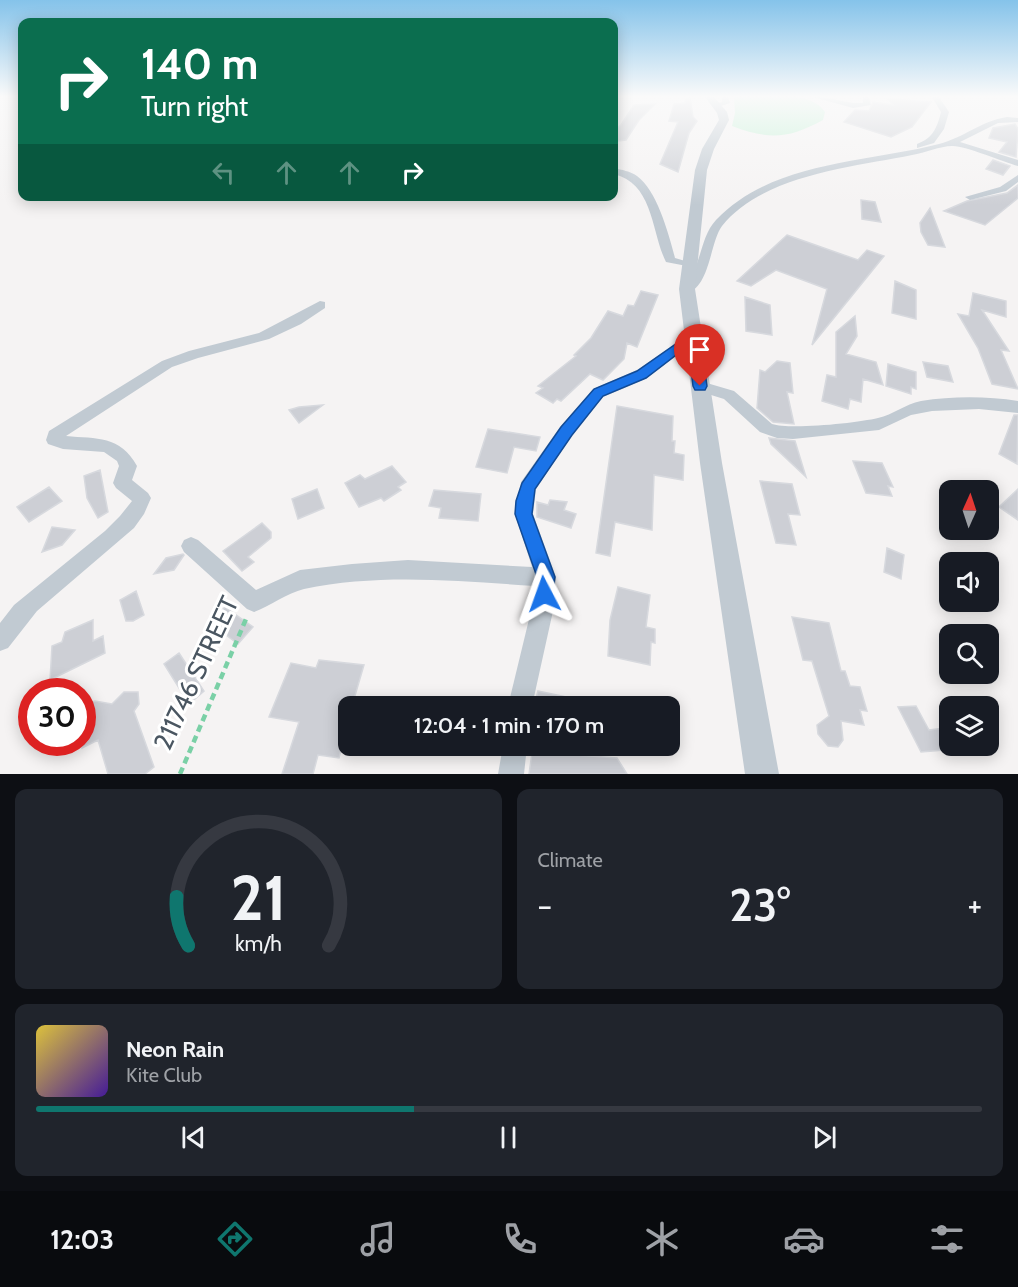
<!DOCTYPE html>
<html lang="en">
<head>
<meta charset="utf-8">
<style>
  :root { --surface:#171b24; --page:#20242c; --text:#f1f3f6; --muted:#9ea1a6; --line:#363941; --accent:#0f766e }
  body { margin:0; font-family:Cabin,sans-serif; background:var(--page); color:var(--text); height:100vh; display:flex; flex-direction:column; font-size:22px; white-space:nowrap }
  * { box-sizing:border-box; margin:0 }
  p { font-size:20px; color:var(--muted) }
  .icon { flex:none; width:33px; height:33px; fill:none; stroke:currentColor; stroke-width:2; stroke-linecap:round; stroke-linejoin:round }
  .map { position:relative; height:774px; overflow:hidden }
  .details { display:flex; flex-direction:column; gap:15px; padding:15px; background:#0d0f14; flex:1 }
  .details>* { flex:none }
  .top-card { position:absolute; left:18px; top:18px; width:600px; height:183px; border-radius:12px; box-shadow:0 3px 15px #0003; background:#0b6e4f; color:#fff; overflow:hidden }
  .needle { width:39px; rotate:3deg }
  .buttons { position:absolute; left:939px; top:480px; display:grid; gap:12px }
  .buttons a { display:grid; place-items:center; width:60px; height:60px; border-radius:12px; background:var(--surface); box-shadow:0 3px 15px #0003; font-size:30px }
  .speed { position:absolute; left:18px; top:678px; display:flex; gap:12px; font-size:30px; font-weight:700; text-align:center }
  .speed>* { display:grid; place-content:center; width:78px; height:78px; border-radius:50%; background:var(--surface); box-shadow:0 3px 15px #0003; line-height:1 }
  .speed .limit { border:9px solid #d22; background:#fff; color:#111 }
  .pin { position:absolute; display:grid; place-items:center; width:51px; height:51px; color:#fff; margin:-62px -26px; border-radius:50% 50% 50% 0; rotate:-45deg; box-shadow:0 0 6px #0007 }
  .pin .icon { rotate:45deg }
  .me { position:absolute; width:66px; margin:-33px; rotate:356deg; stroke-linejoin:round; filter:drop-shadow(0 0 4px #0008) }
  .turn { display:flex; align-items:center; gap:21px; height:126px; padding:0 24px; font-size:27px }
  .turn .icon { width:78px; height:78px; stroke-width:2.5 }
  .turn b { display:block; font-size:42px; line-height:51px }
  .lanes { display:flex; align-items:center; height:57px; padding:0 24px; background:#0003; justify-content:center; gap:30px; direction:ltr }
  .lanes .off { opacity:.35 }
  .big { font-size:45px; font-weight:600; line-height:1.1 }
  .details .tile { flex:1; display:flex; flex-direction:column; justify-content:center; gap:9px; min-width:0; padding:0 21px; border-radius:12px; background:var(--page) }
  .details .dial { align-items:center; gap:0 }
  .dial svg { height:156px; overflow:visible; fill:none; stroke:var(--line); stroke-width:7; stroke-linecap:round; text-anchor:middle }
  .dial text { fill:var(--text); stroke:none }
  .song { display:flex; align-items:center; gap:18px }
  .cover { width:72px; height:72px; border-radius:9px; background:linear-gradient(135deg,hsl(50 70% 55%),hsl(260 70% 35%)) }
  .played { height:6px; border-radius:3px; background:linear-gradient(90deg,var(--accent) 40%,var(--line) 40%) }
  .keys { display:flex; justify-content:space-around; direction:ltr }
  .heat { display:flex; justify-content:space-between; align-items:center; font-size:33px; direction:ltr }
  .details .tiles { flex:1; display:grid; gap:15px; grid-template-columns:1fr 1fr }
  .tile:last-child { grid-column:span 2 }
  .trip { position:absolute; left:338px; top:696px; width:342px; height:60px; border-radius:12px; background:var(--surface); box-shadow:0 3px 15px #0003; font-weight:600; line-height:60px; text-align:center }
  .tab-bar { display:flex; height:96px; justify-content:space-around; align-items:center; background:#090b0e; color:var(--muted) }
  .tab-bar .icon { width:42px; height:42px }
  .tab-bar .selected { color:var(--accent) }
  .tab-bar b { font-size:27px; color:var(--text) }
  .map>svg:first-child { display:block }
  .green { fill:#c3f1d5 }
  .building { fill:#cdcfd5; stroke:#d7d9de; stroke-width:1.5 }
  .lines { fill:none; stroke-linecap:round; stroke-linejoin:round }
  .path { stroke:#7ad0a6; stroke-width:4.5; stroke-dasharray:7 4.5; stroke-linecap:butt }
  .minor { fill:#c1cad2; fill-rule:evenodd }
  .tertiary { fill:#c1cad2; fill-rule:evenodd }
  .route { fill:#1a73e8; stroke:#114b97; stroke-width:1.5 }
  .labels { text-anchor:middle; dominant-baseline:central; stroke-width:6; stroke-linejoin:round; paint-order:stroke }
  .near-street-label { font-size:26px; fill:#4a5661; stroke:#fff }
</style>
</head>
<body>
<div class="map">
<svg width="1018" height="774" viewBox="0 0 1018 774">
  <rect width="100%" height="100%" fill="#f5f3f3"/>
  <!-- green -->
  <path class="green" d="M 734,97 C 759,96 809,88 825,112 L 823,120 C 788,139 769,140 732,126 L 735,113 Z"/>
  <!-- building -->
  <path class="building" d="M 687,97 L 690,97 L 693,117 L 697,121 L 689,133 L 678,172 L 660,164 L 678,122 L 669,121 L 674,104 L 685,103 Z
    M 888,99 L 931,102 L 912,127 L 891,137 L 844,122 L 855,110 L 869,111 L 873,102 L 893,105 Z
    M 655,104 L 639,120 L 626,140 L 618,141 L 614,138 L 614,130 L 621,125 L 634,105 Z
    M 1015,124 L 1018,129 L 1016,157 L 999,152 L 1007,142 L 989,138 L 993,128 Z
    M 993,160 L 1010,166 L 1003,175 L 986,169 Z
    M 1018,185 L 1018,198 L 985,225 L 944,211 L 967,201 L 1007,193 Z
    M 861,200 L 875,202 L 881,222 L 862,219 Z
    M 930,208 L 945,247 L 928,245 L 921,232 L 920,223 Z
    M 787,235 L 858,260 L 867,250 L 884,256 L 812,345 L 827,289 L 776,270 L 751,286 L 737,281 Z
    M 895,281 L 916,290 L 916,319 L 892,313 Z
    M 641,291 L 658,295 L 637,347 L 627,343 L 624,359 L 603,380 L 590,374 L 561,401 L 557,399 L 553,403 L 536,393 L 543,388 L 538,386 L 576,356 L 574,355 L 591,338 L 608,311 L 623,316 L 628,305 L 634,306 Z
    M 973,293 L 1006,301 L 1006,317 L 982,310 L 1009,351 L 1001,350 L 1018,389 L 992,384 L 978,348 L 958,314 L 969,316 Z
    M 745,297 L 770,305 L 772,335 L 746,331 Z
    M 855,316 L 857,336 L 846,354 L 876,362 L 883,385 L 863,379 L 861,402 L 850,399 L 848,409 L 822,401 L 827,375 L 836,377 L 836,332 Z
    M 777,361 L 790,363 L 793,393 L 787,392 L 794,424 L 773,422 L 757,408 L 760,370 L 765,372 Z
    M 923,362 L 948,366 L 953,382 L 927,377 Z
    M 888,364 L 916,372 L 916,389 L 911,387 L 911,394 L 886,386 Z
    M 323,405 L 299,423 L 289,410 L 299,407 Z
    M 617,406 L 673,416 L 672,441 L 675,441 L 674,453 L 684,455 L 683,480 L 654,475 L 652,530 L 615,522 L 610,556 L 596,553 Z
    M 1014,415 L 1018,415 L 1017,464 L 999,454 Z
    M 488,429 L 540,437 L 536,451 L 514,447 L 507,473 L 476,467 Z
    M 769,438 L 795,441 L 806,477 L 771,444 Z
    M 853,461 L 882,463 L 893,487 L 888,486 L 892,496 L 866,493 Z
    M 392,466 L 406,482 L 398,487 L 401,490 L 384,501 L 381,498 L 359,507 L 345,483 L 360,475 L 365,479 Z
    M 100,470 L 108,512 L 98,518 L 87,498 L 84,476 Z
    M 760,481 L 792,484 L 800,515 L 788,514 L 796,545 L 776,543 Z
    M 49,487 L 62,501 L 29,522 L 17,507 Z
    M 317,489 L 324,508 L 298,519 L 292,499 Z
    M 1018,489 L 1018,520 L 999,507 Z
    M 434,490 L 481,494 L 478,521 L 439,518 L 441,508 L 429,506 Z
    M 550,500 L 567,502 L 564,510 L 576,514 L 571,528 L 537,517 L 537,502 L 548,505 Z
    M 262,523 L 271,532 L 271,538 L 248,557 L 254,562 L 242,571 L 223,551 Z
    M 52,527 L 75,530 L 62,545 L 42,552 Z
    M 887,548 L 904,555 L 901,579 L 884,572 Z
    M 183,554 L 184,555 L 174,570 L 154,574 L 166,558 Z
    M 618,587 L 650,595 L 646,627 L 655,629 L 655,643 L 651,642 L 650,665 L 608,656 L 610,620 Z
    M 136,591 L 144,615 L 133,621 L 126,621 L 120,600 Z
    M 225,607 L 253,627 L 238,644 L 210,623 Z
    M 792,617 L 829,623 L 841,671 L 845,671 L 850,686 L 860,687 L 867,711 L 860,710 L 864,725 L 841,721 L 843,740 L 838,747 L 828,746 L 818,734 L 817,725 L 829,716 L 812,661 L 803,660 Z
    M 93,620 L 93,641 L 103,636 L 105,653 L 50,680 L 52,646 L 62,642 L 65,632 Z
    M 179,653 L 204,691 L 189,704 L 164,664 Z
    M 319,660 L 364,665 L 352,706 L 348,706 L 348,723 L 339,758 L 318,755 L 313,774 L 282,774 L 299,722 L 269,717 L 291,663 L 316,668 Z
    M 538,691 L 581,700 L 580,706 L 534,706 Z
    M 124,692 L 138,692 L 139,704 L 134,711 L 154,767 L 145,774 L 108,774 L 98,740 L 82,748 L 82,706 L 95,701 L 112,704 Z
    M 916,706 L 929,730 L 944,728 L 950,737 L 950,746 L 954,746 L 956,749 L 921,752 L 898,707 Z
    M 533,746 L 565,746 L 564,754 L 617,758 L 627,774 L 529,774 Z"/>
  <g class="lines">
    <!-- path -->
    <path class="path" d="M 180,774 L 246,619"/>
    <!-- minor -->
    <path class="minor" d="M 722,97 L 728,97 L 730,103 L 715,108 L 715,104 L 722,102 Z
      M 813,97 C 830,96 846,104 863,103 L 863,97 L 869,97 L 871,105 L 853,108 Z
      M 932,97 L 939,97 L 949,112 L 944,129 L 934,143 L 917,148 L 917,144 C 933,138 937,128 941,112 Z
      M 1007,117 L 1018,118 L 1018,122 L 998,123 L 960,142 L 1018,160 L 1018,166 C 1004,162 963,145 952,146 C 940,146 925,153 912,155 C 853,167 762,175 722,226 C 710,242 710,287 687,293 L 681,289 C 685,283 691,277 694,270 C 702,254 703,234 716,220 C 772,161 865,163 939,144 C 963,138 981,121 1007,117 Z
      M 614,168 C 622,170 630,171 637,176 C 657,190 669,235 675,258 L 692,263 L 692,267 L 666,262 C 651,232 654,184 614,174 Z
      M 1018,175 L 1018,182 L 1006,191 L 970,200 L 965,197 L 1000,187 Z
      M 320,301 L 325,302 L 325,308 L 301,324 L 269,339 L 198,358 L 172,367 L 66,436 C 97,439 120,435 137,466 L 132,480 L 148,493 L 151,498 L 144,514 L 134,528 L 37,611 L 8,648 L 0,651 L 0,623 L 14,605 L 105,531 L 120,516 L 132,501 L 116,488 L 113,483 L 119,466 L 117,461 L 104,452 L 63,449 L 48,444 L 46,440 L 49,431 L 162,361 L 189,351 L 259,333 Z
      M 693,332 L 698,333 L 700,336 L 698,339 L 647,378 L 603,397 L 572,435 L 536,489 L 533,514 L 556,577 L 553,611 L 532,706 L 508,706 L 531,611 L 535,586 C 458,581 380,573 304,589 C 287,593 270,606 254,612 L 247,609 L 184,552 L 181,546 L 184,540 L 191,537 L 198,540 L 256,590 L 300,570 L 352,564 L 408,560 L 532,567 L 515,514 L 521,482 L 560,427 L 593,389 L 637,370 Z
      M 700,381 L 734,391 L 772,424 C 790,430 857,423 878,418 C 893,415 905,404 921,401 C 952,396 987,396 1018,401 L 1018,413 L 979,409 L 932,411 L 911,415 L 879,430 L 793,439 L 777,438 L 760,432 L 724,399 L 695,390 L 693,386 L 695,382 Z
      M 503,746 L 527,746 L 524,774 L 498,774 Z"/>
    <!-- tertiary -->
    <path class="tertiary" d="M 705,97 L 714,97 L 727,112 L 729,120 L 714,149 L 707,170 L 695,289 L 722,463 L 779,774 L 745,774 L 700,463 L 679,289 L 695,170 L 702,149 L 719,120 L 717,113 Z"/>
  </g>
  <!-- sky -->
  <linearGradient id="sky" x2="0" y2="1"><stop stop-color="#85c3ea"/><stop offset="0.47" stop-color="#fafafa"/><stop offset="1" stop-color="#fafafa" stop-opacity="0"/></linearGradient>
  <rect width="1018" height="205" fill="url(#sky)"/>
  <!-- route -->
  <path class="route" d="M 693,332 L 700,336 L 707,386 L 705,390 L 695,390 L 693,386 L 688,346 L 646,378 L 603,396 L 572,435 L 535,489 L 532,514 L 555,577 L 551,601 L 544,603 L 537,601 L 535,594 L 537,577 L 515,514 L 516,501 L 522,483 L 561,427 L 594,389 L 637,371 Z"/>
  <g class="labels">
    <!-- near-street labels -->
    <g class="near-street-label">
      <text transform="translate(196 673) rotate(-65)">211746 STREET</text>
    </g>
  </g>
</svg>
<div class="buttons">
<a><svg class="needle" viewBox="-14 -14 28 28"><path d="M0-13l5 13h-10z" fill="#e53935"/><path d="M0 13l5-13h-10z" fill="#9ea1a6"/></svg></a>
<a><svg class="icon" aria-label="sound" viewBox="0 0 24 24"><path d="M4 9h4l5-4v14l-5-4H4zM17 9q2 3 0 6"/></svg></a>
<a><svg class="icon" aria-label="search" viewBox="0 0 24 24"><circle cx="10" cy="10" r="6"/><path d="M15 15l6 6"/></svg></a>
<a><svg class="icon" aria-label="layers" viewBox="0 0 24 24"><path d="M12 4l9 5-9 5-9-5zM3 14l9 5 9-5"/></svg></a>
</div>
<div class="speed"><div class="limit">30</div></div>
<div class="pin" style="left:700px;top:386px;background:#d93025"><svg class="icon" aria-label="arrive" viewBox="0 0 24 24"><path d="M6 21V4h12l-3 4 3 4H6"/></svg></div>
<svg class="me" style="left:544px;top:594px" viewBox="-20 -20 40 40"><path d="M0-17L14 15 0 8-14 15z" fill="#1a73e8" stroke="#fff" stroke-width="4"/></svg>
<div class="trip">12:04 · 1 min · 170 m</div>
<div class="top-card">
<div class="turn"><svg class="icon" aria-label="right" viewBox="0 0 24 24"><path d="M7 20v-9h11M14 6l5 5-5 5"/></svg><div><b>140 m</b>Turn right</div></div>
<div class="lanes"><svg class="icon off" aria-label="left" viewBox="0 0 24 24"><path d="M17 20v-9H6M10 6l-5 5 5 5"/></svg><svg class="icon off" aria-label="ahead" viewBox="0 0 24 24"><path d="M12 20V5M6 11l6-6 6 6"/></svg><svg class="icon off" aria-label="ahead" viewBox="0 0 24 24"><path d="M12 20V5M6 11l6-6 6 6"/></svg><svg class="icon" aria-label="right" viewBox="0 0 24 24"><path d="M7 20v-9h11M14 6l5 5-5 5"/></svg></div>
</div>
</div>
<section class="details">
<div class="tiles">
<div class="tile dial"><svg viewBox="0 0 100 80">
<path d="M14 69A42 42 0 1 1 86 69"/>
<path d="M14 69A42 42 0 0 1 8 44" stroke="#0f766e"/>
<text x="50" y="56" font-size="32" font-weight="700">21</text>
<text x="50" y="72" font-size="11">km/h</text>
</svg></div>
<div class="tile"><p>Climate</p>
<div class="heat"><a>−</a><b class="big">23°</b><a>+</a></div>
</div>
<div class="tile">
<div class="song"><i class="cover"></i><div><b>Neon Rain</b><p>Kite Club</p></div></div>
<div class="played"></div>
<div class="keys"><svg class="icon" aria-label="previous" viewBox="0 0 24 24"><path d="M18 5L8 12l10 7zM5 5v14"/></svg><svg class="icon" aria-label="pause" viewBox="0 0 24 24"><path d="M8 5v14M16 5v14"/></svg><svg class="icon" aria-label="next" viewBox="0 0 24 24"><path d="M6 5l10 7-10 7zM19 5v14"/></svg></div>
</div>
</div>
</section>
<nav class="tab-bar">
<b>12:03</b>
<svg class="icon selected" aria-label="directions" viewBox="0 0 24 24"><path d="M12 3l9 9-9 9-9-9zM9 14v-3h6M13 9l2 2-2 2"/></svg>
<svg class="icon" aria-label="music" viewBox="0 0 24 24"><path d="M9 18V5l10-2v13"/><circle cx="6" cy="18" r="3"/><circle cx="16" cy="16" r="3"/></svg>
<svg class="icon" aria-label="phone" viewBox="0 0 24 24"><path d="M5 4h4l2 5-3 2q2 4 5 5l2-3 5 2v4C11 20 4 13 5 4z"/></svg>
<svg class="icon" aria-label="climate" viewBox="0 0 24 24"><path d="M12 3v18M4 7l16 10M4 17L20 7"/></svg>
<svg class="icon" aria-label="car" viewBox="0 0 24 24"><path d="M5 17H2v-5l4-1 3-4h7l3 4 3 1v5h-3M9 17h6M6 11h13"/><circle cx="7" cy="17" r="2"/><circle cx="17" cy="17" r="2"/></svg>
<svg class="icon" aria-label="filters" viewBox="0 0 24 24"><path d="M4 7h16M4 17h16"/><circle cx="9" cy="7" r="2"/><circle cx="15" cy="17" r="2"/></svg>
</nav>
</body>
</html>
